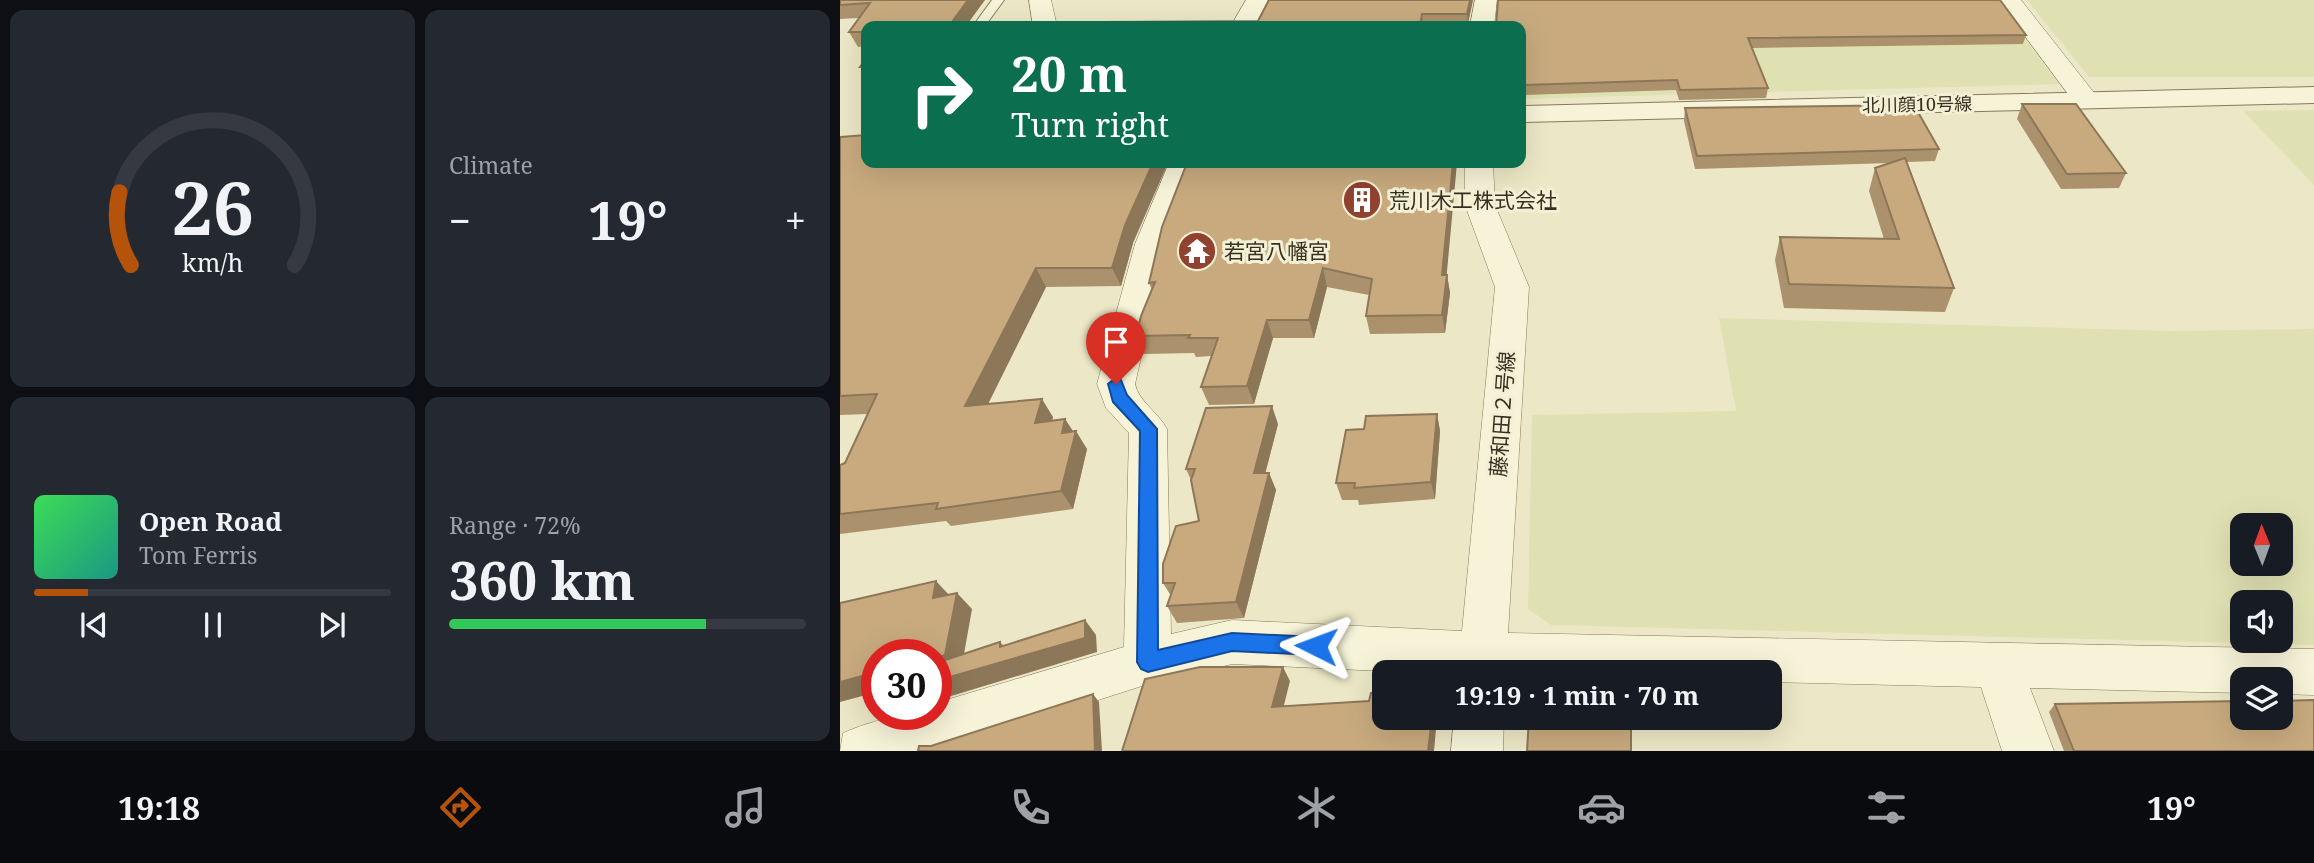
<!DOCTYPE html>
<html lang="en">
<head>
<meta charset="utf-8">
<style>
  :root { --surface:#171b24; --page:#242831; --text:#f1f3f6; --muted:#9ea1a6; --line:#363941; --accent:#b45309 }
  body { margin:0; font-family:"Noto Serif","Noto Sans JP",serif; background:var(--page); color:var(--text); height:100vh; display:flex; flex-direction:column; font-size:26px; white-space:nowrap }
  * { box-sizing:border-box; margin:0 }
  p { font-size:23px; color:var(--muted) }
  .icon { flex:none; width:38px; height:38px; fill:none; stroke:currentColor; stroke-width:2; stroke-linecap:round; stroke-linejoin:round }
  .map { position:relative; flex:1; overflow:hidden }
  .side { display:flex; flex-direction:column; gap:10px; padding:10px; background:#0d0f14; width:840px }
  .side>* { flex:none }
  .hud { position:absolute; left:21px; top:21px; width:665px; height:147px; border-radius:14px; box-shadow:0 7px 28px #0002; background:#0b6e4f; color:#fff; overflow:hidden }
  .needle { width:46px; rotate:359deg }
  .fabs { position:absolute; left:1390px; top:513px; display:grid; gap:14px }
  .fabs a { display:grid; place-items:center; width:63px; height:63px; border-radius:14px; background:var(--surface); box-shadow:0 7px 28px #0002; font-size:35px }
  .speed { position:absolute; left:21px; top:639px; display:flex; gap:14px; font-size:35px; font-weight:700; text-align:center }
  .speed>* { display:grid; place-content:center; width:91px; height:91px; border-radius:50%; background:var(--surface); box-shadow:0 7px 28px #0002; line-height:1 }
  .speed .limit { border:10px solid #d22; background:#fff; color:#111 }
  .pin { position:absolute; display:grid; place-items:center; width:60px; height:60px; color:#fff; margin:-72px -30px; border-radius:50% 50% 50% 0; rotate:-45deg; box-shadow:0 0 7px #0007 }
  .pin .icon { rotate:45deg }
  .me { position:absolute; width:77px; margin:-38px; rotate:273deg; stroke-linejoin:round; filter:drop-shadow(0 0 5px #0008) }
  .turn { display:flex; align-items:center; gap:24px; height:147px; padding:0 35px; font-size:32px }
  .turn .icon { width:91px; height:91px; stroke-width:2.5 }
  .turn b { display:block; font-size:49px; line-height:60px }
  .big { font-size:52px; font-weight:700; line-height:1.1 }
  .side .tile { flex:1; display:flex; flex-direction:column; justify-content:center; gap:10px; min-width:0; padding:0 24px; border-radius:14px; background:var(--page) }
  .side .dial { align-items:center; gap:0 }
  .dial svg { height:182px; overflow:visible; fill:none; stroke:var(--line); stroke-width:7; stroke-linecap:round; text-anchor:middle }
  .dial text { fill:var(--text); stroke:none }
  .song { display:flex; align-items:center; gap:21px }
  .cover { width:84px; height:84px; border-radius:10px; background:linear-gradient(135deg,hsl(130 70% 55%),hsl(170 70% 35%)) }
  .played { height:7px; border-radius:4px; background:linear-gradient(90deg,var(--accent) 15%,var(--line) 15%) }
  .keys { display:flex; justify-content:space-around; direction:ltr }
  .heat { display:flex; justify-content:space-between; align-items:center; font-size:38px; direction:ltr }
  .charge { height:10px; border-radius:5px; background:linear-gradient(90deg,#34c759 72%,var(--line) 0) }
  .side .tiles { flex:1; display:grid; gap:10px; grid-template-columns:repeat(2,1fr) }
  .trip { position:absolute; left:532px; top:660px; width:410px; height:70px; border-radius:14px; background:var(--surface); box-shadow:0 7px 28px #0002; font-weight:700; line-height:70px; text-align:center }
  .tabs { display:flex; height:112px; justify-content:space-around; align-items:center; background:#090b0e; color:var(--muted) }
  .tabs .icon { width:49px; height:49px }
  .tabs .on { color:var(--accent) }
  .tabs b { font-size:32px; color:var(--text) }
  main { display:flex; flex:1; min-height:0 }
  .map>svg:first-child { display:block }
  .farmland { fill:#e0e1b3; fill-rule:evenodd }
  .lines { fill:none; stroke-linecap:round; stroke-linejoin:round }
  .service-casing { stroke:#867a5c; stroke-width:2 }
  .minor-casing { stroke:#867a5c; stroke-width:1 }
  .tertiary-casing { stroke:#867a5c; stroke-width:2 }
  .service { fill:#f7f3d8; fill-rule:evenodd }
  .minor { fill:#f7f3d8; fill-rule:evenodd }
  .tertiary { fill:#f7f3d8; fill-rule:evenodd }
  .wall { fill:#ac926c }
  .shaded-wall { fill:#8c7758 }
  .building { fill:#c8aa7e; stroke:#8c7758; stroke-width:2 }
  .route { fill:#1a73e8; stroke:#114b97; stroke-width:2 }
  .labels { text-anchor:middle; dominant-baseline:central; stroke-width:6; stroke-linejoin:round; paint-order:stroke }
  .far-street-label { font-size:18px; fill:#372f1f; stroke:#f3f0d5 }
  .poi-label { font-size:21px; fill:#372f1f; stroke:#f3f0d5; text-anchor:start }
  .street-label { font-size:21px; fill:#372f1f; stroke:#f3f0d5 }
</style>
</head>
<body>
<main>
<section class="side">
<div class="tiles">
<div class="tile dial"><svg viewBox="0 0 100 80">
<path d="M14 69A42 42 0 1 1 86 69"/>
<path d="M14 69A42 42 0 0 1 9 37" stroke="#b45309"/>
<text x="50" y="56" font-size="32" font-weight="700">26</text>
<text x="50" y="72" font-size="11">km/h</text>
</svg></div>
<div class="tile"><p>Climate</p>
<div class="heat"><a>−</a><b class="big">19°</b><a>+</a></div>
</div>
<div class="tile">
<div class="song"><i class="cover"></i><div><b>Open Road</b><p>Tom Ferris</p></div></div>
<div class="played"></div>
<div class="keys"><svg class="icon" aria-label="previous" viewBox="0 0 24 24"><path d="M18 5L8 12l10 7zM5 5v14"/></svg><svg class="icon" aria-label="pause" viewBox="0 0 24 24"><path d="M8 5v14M16 5v14"/></svg><svg class="icon" aria-label="next" viewBox="0 0 24 24"><path d="M6 5l10 7-10 7zM19 5v14"/></svg></div>
</div>
<div class="tile"><p>Range · 72%</p><b class="big">360 km</b><div class="charge"></div></div>
</div>
</section>
<div class="map">
<svg width="1474" height="751" viewBox="0 0 1474 751">
  <rect width="100%" height="100%" fill="#ece7c6"/>
  <!-- farmland -->
  <path class="farmland" d="M 1155,0 L 1219,84 L 681,99 L 681,26 L 661,26 Z
    M 1187,0 L 1474,0 L 1474,77 L 1249,77 Z
    M 1474,110 L 1474,185 L 1403,111 Z
    M 879,318 L 1331,331 L 1474,329 L 1474,645 L 711,625 L 688,609 L 692,415 L 896,411 ZM 1440,525 L 1440,564 L 1402,564 L 1402,525 ZM 1440,602 L 1440,640 L 1402,640 L 1402,602 Z"/>
  <g class="lines">
    <!-- service casing -->
    <g class="service-casing">
      <path id="service" d="M 152,0 L 164,0 L 145,26 L 133,26 Z"/>
    </g>
    <!-- minor casing -->
    <g class="minor-casing">
      <path id="minor" d="M 189,0 L 211,0 L 217,26 L 193,26 Z
        M 406,0 L 428,0 L 415,26 L 391,26 Z
        M 635,0 L 657,0 L 654,26 L 630,26 Z
        M 1158,0 L 1181,0 L 1255,94 L 1259,100 L 1255,106 L 1246,108 L 1237,106 Z
        M 329,163 L 357,163 L 327,244 L 295,384 C 299,402 319,413 327,429 L 331,634 L 392,620 L 622,631 L 655,287 L 625,205 L 625,163 L 653,163 L 655,205 L 689,287 L 668,633 L 1474,649 L 1474,695 L 1440,694 L 1440,679 L 1402,679 L 1402,693 L 1190,688 L 1214,751 L 1162,751 L 1141,687 L 929,682 L 929,672 L 563,672 L 392,664 L 308,684 L 100,751 L 0,751 L 3,733 C 36,719 60,714 96,714 L 96,703 L 284,647 L 289,433 L 266,408 L 257,384 L 295,244 Z
        M 614,718 L 664,718 L 663,751 L 611,751 Z"/>
    </g>
    <!-- tertiary casing -->
    <g class="tertiary-casing">
      <path id="tertiary" d="M 1474,87 L 1474,103 L 681,122 L 681,106 Z"/>
    </g>
    <!-- service -->
    <use href="#service" class="service"/>
    <!-- minor -->
    <use href="#minor" class="minor"/>
    <!-- tertiary -->
    <use href="#tertiary" class="tertiary"/>
  </g>
  <!-- wall -->
  <path class="wall" d="M 0,0 L 145,0 L 26,26 L 26,46 L 18,47 L 9,32 L 19,18 L 0,19 Z
    M 429,0 L 633,0 L 628,23 L 584,23 L 583,26 L 259,26 L 418,21 Z
    M 681,26 L 1186,35 L 1183,44 L 912,48 L 928,88 L 926,98 L 839,100 L 836,90 L 681,95 Z
    M 26,59 L 26,78 L 20,67 Z
    M 1182,104 L 1286,173 L 1279,188 L 1221,189 L 1177,119 Z
    M 845,108 L 1099,149 L 1095,161 L 1067,162 L 1114,288 L 1105,312 L 944,308 L 935,260 L 940,237 L 1044,239 L 1029,191 L 1035,168 L 1050,163 L 855,169 L 844,121 Z
    M 0,137 L 293,243 L 281,286 L 206,287 L 148,404 L 213,417 L 212,421 L 225,419 L 233,431 L 247,449 L 233,509 L 111,526 L 106,521 L 0,534 L 0,465 L 5,463 L 28,414 L 0,415 Z
    M 347,163 L 607,275 L 610,293 L 605,333 L 530,334 L 526,316 L 529,295 L 487,287 L 474,338 L 433,338 L 414,404 L 369,405 L 361,387 L 371,356 L 356,357 L 354,353 L 304,354 L 296,336 L 312,290 L 309,283 Z
    M 597,414 L 600,431 L 595,499 L 519,505 L 518,500 L 502,500 L 496,483 L 524,429 Z
    M 438,424 L 425,473 L 429,473 L 436,490 L 404,618 L 337,623 L 327,606 L 331,596 L 323,583 L 359,521 L 351,480 L 346,469 Z
    M 1215,704 L 1474,751 L 1224,751 L 1209,712 Z"/>
  <!-- shaded-wall -->
  <path class="shaded-wall" d="M 128,0 L 145,0 L 126,26 L 109,26 Z
    M 630,0 L 633,0 L 628,23 L 627,14 Z
    M 582,14 L 583,26 L 580,26 Z
    M 313,163 L 328,163 L 293,243 L 281,286 L 272,268 L 285,225 Z
    M 613,163 L 617,163 L 605,293 L 602,275 Z
    M 196,268 L 206,287 L 138,424 L 125,406 Z
    M 483,268 L 487,287 L 474,338 L 469,320 Z
    M 607,275 L 610,293 L 605,333 L 602,315 Z
    M 427,320 L 433,338 L 414,404 L 407,386 Z
    M 202,399 L 213,417 L 206,442 L 195,423 Z
    M 432,406 L 438,424 L 421,490 L 414,473 Z
    M 597,414 L 600,431 L 595,499 L 591,482 Z
    M 225,419 L 235,435 L 236,431 L 247,449 L 233,509 L 221,491 L 222,433 Z
    M 429,473 L 436,490 L 404,618 L 396,602 Z
    M 96,581 L 112,598 L 93,598 Z
    M 117,593 L 132,609 L 121,671 L 96,677 L 96,658 Z
    M 245,620 L 256,635 L 257,652 L 98,700 L 96,698 L 96,681 L 160,647 L 160,642 L 174,657 Z
    M 443,667 L 450,681 L 440,721 L 432,707 Z
    M 37,672 L 37,692 L 0,702 L 0,682 Z
    M 253,694 L 259,702 L 262,751 L 255,751 Z
    M 592,718 L 597,718 L 594,751 L 588,751 Z"/>
  <!-- building -->
  <path class="building" d="M 0,0 L 128,0 L 109,26 L 26,26 L 26,32 L 9,32 L 30,3 L 0,5 Z
    M 429,0 L 630,0 L 627,14 L 582,14 L 580,26 L 259,26 L 262,22 L 418,21 Z
    M 658,0 L 1160,0 L 1186,35 L 908,38 L 928,88 L 840,90 L 837,80 L 681,85 L 681,26 L 656,26 Z
    M 26,59 L 26,67 L 20,67 Z
    M 1182,104 L 1236,104 L 1286,173 L 1227,174 Z
    M 1074,105 L 1099,149 L 857,156 L 845,108 Z
    M 26,135 L 26,163 L 313,163 L 285,225 L 272,268 L 196,268 L 125,406 L 202,399 L 195,423 L 225,419 L 222,433 L 236,431 L 221,491 L 96,509 L 98,503 L 0,514 L 0,465 L 5,463 L 37,394 L 0,396 L 0,137 Z
    M 1065,158 L 1114,288 L 949,284 L 940,237 L 1059,239 L 1035,168 Z
    M 347,163 L 613,163 L 602,275 L 607,275 L 602,315 L 526,316 L 532,279 L 483,268 L 469,320 L 427,320 L 407,386 L 361,387 L 378,338 L 348,338 L 350,335 L 296,336 L 301,316 L 315,282 L 309,283 L 322,227 Z
    M 432,406 L 414,473 L 429,473 L 396,602 L 327,606 L 335,583 L 323,583 L 323,564 L 336,526 L 359,521 L 351,480 L 355,469 L 346,469 L 366,408 Z
    M 597,414 L 591,482 L 514,488 L 515,483 L 496,483 L 506,430 L 524,429 L 526,416 Z
    M 96,581 L 93,598 L 117,593 L 105,655 L 96,658 L 96,654 L 37,654 L 37,672 L 0,682 L 0,603 Z
    M 245,620 L 245,638 L 96,681 L 96,663 L 160,642 L 160,647 Z
    M 360,667 L 443,667 L 432,707 L 529,701 L 531,693 L 544,693 L 544,718 L 592,718 L 588,751 L 282,751 L 305,679 Z
    M 718,670 L 777,672 L 718,672 Z
    M 253,694 L 255,751 L 78,751 L 79,746 L 91,746 Z
    M 1474,700 L 1474,751 L 1234,751 L 1215,704 L 1402,701 L 1402,718 L 1440,718 L 1440,701 Z
    M 689,718 L 791,718 L 791,751 L 687,751 Z"/>
  <!-- route -->
  <path class="route" d="M 276,378 L 281,380 L 287,395 L 317,429 L 318,650 L 392,633 L 476,637 L 483,639 L 486,646 L 483,653 L 476,655 L 392,651 L 308,672 L 301,669 L 297,662 L 300,431 L 273,402 L 268,384 Z"/>
  <!-- icons -->
  <defs>
    <g id="building-disc" transform="scale(2.0125)"><circle r="9.5" fill="#914130" stroke="#f3f0d5"/><path d="M-4-6H4V6H1V3H-1V6H-4ZM-2.5-4.3h1.7v1.8h-1.7ZM.8-4.3h1.7v1.8H.8ZM-2.5-1h1.7V.8h-1.7ZM.8-1h1.7V.8H.8Z" fill="#fff"/></g>
    <g id="temple-disc" transform="scale(2.0125)"><circle r="9.5" fill="#914130" stroke="#f3f0d5"/><path d="M0-6L5-2H3V0L6.5 2.5H4V6H1.5V3h-3V6H-4V2.5H-6.5L-3 0V-2H-5Z" fill="#fff"/></g>
  </defs>
  <g fill-rule="evenodd">
    <use href="#building-disc" x="522" y="200"/>
    <use href="#temple-disc" x="357" y="251"/>
  </g>
  <g class="labels">
    <!-- far-street labels -->
    <g class="far-street-label">
      <text transform="translate(1077 104) rotate(-1)">北川顔10号線</text>
    </g>
    <!-- poi labels -->
    <g class="poi-label">
      <text x="549" y="200">荒川木工株式会社</text>
      <text x="384" y="251">若宮八幡宮</text>
    </g>
    <!-- street labels -->
    <g class="street-label">
      <text transform="translate(662 414) rotate(-86)">藤和田２号線</text>
    </g>
  </g>
</svg>
<div class="fabs">
<a><svg class="needle" viewBox="-14 -14 28 28"><path d="M0-13l5 13h-10z" fill="#e53935"/><path d="M0 13l5-13h-10z" fill="#9ea1a6"/></svg></a>
<a><svg class="icon" aria-label="sound" viewBox="0 0 24 24"><path d="M4 9h4l5-4v14l-5-4H4zM17 9q2 3 0 6"/></svg></a>
<a><svg class="icon" aria-label="layers" viewBox="0 0 24 24"><path d="M12 4l9 5-9 5-9-5zM3 14l9 5 9-5"/></svg></a>
</div>
<div class="speed"><div class="limit">30</div></div>
<div class="pin" style="left:276px;top:384px;background:#d93025"><svg class="icon" aria-label="arrive" viewBox="0 0 24 24"><path d="M6 21V4h12l-3 4 3 4H6"/></svg></div>
<svg class="me" style="left:476px;top:646px" viewBox="-20 -20 40 40"><path d="M0-17L14 15 0 8-14 15z" fill="#1a73e8" stroke="#fff" stroke-width="4"/></svg>
<div class="trip">19:19 · 1 min · 70 m</div>
<div class="hud">
<div class="turn"><svg class="icon" aria-label="right" viewBox="0 0 24 24"><path d="M7 20v-9h11M14 6l5 5-5 5"/></svg><div><b>20 m</b>Turn right</div></div>
</div>
</div>
</main>
<nav class="tabs">
<b>19:18</b>
<svg class="icon on" aria-label="directions" viewBox="0 0 24 24"><path d="M12 3l9 9-9 9-9-9zM9 14v-3h6M13 9l2 2-2 2"/></svg>
<svg class="icon" aria-label="music" viewBox="0 0 24 24"><path d="M9 18V5l10-2v13"/><circle cx="6" cy="18" r="3"/><circle cx="16" cy="16" r="3"/></svg>
<svg class="icon" aria-label="phone" viewBox="0 0 24 24"><path d="M5 4h4l2 5-3 2q2 4 5 5l2-3 5 2v4C11 20 4 13 5 4z"/></svg>
<svg class="icon" aria-label="climate" viewBox="0 0 24 24"><path d="M12 3v18M4 7l16 10M4 17L20 7"/></svg>
<svg class="icon" aria-label="car" viewBox="0 0 24 24"><path d="M5 17H2v-5l4-1 3-4h7l3 4 3 1v5h-3M9 17h6M6 11h13"/><circle cx="7" cy="17" r="2"/><circle cx="17" cy="17" r="2"/></svg>
<svg class="icon" aria-label="filters" viewBox="0 0 24 24"><path d="M4 7h16M4 17h16"/><circle cx="9" cy="7" r="2"/><circle cx="15" cy="17" r="2"/></svg>
<b>19°</b>
</nav>
</body>
</html>
